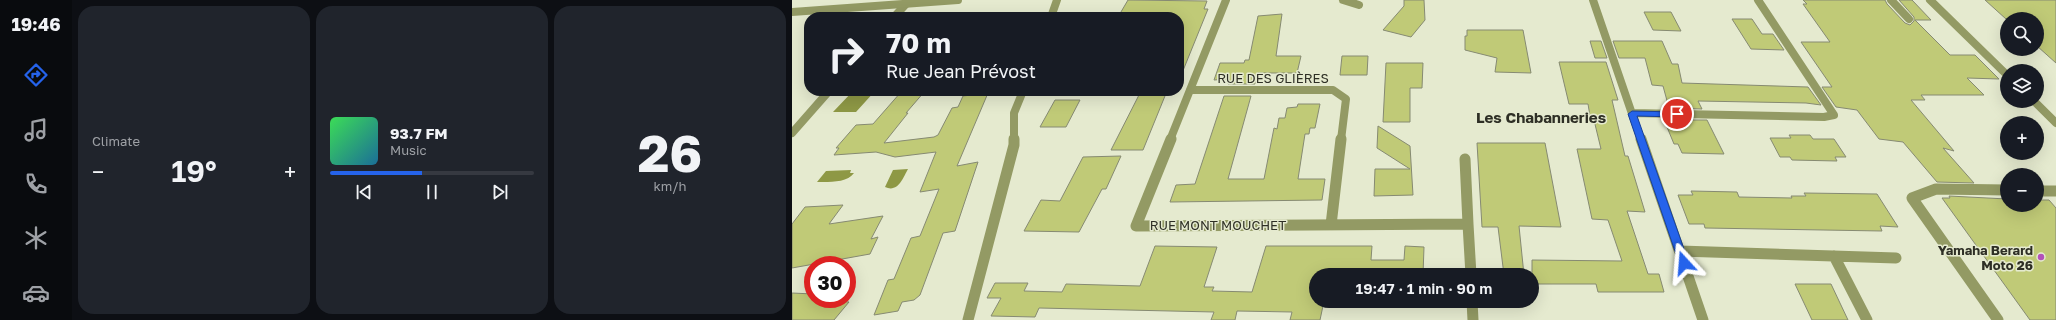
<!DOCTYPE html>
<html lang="en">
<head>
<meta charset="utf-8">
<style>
  :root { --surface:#171b24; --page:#20242c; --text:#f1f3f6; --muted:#9ea1a6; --line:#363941; --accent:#2563eb }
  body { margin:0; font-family:"Golos Text",sans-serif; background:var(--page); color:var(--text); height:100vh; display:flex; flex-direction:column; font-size:15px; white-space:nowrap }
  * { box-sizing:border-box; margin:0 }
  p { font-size:13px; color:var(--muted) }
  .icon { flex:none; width:22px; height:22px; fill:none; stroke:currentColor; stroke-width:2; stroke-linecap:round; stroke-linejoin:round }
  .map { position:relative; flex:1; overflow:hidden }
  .drawer { display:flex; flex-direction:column; gap:6px; padding:6px; background:#0d0f14; width:720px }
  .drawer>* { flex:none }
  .guide { position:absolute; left:12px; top:12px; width:380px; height:84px; border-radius:16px; box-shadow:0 4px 16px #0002; background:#171b24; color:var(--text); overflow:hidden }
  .controls { position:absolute; left:1208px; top:12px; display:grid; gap:8px }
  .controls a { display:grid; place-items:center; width:44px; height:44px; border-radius:50%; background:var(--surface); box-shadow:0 4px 16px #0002; font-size:20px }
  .speed { position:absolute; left:12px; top:256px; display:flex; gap:8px; font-size:20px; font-weight:700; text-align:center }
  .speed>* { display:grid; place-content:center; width:52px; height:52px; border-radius:50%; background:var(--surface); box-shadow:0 4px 16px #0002; line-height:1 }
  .speed .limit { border:6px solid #d22; background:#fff; color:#111 }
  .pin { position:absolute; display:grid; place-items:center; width:34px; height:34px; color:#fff; margin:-17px; border:2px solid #fff; border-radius:50%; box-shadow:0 1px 4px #0007 }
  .me { position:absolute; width:44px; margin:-22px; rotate:341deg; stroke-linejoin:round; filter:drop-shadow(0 0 3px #0008) }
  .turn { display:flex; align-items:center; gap:14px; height:84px; padding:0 16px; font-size:18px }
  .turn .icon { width:52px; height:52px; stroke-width:2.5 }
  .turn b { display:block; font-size:28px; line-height:34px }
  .big { font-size:30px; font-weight:600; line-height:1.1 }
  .drawer .card { flex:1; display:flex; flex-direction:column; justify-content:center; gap:6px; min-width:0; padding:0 14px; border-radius:16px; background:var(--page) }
  .drawer .dial { align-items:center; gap:0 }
  .dial b { font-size:52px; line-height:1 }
  .song { display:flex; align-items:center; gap:12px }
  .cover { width:48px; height:48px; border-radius:6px; background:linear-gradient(135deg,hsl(130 70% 55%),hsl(200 70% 35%)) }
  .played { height:4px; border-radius:2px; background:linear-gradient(90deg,var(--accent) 45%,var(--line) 45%) }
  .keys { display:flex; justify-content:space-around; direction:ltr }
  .heat { display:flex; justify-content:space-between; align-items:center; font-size:22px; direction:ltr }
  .drawer .tiles { flex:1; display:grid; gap:6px; grid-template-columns:repeat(3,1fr) }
  .trip { position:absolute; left:517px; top:268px; width:230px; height:40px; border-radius:20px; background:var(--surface); box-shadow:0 4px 16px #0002; font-weight:600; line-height:40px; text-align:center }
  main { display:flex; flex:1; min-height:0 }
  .tab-bar { display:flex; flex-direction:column; width:72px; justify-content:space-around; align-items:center; background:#090b0e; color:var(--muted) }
  .tab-bar .icon { width:28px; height:28px }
  .tab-bar .current { color:var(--accent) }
  .tab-bar b { font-size:18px; color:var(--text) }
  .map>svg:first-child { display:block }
  .water { fill:#8e9845 }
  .building { fill:#c0ca77; stroke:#868a72 }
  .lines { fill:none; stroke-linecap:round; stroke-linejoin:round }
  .lane-far1 { stroke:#939a64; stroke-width:8 }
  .lane { stroke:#939a64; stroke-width:11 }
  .street-far1 { stroke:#939a64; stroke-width:8 }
  .street { stroke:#939a64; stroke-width:11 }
  .route { fill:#2563eb; stroke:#184099 }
  .poi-dot { fill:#b352ba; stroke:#e5eacf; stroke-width:1.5 }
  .labels { text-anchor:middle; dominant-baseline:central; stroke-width:3; stroke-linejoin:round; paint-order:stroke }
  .street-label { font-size:13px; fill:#2e2f25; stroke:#e5eacf }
  .poi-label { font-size:13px; font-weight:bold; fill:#2e2f25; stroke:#e5eacf; text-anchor:end }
  .quarter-label { font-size:15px; font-weight:bold; fill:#2e2f25; stroke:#e5eacf }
</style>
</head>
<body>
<main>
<nav class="tab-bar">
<b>19:46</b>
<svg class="icon current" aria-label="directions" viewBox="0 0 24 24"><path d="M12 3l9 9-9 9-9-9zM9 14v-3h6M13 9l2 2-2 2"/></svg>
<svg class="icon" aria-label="music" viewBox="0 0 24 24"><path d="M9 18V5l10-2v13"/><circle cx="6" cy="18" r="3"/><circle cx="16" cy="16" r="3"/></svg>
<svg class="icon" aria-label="phone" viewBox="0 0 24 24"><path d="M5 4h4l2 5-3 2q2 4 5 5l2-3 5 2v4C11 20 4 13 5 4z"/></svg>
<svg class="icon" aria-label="climate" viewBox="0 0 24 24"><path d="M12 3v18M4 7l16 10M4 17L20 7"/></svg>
<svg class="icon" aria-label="car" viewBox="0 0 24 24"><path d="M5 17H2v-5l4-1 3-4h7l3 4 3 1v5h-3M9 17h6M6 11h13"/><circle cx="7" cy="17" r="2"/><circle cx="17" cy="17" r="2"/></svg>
</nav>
<section class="drawer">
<div class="tiles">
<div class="card"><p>Climate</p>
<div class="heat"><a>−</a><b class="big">19°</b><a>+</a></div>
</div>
<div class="card">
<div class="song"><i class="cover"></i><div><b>93.7 FM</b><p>Music</p></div></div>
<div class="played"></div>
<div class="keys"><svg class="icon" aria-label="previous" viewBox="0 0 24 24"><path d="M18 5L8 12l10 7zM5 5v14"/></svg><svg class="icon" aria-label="pause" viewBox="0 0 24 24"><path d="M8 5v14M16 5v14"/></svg><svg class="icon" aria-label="next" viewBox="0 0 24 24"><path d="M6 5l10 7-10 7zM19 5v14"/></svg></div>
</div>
<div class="card dial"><b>26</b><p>km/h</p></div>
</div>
</section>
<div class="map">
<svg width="1264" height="320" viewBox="0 0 1264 320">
  <rect width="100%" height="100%" fill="#e5eacf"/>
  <!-- water -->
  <path class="water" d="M 61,91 L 83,91 L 64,112 L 41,112 Z
    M 116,169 C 111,178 106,193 93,187 L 101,170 Z
    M 59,170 L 58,173 L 62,173 C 55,183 37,182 25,182 L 34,171 Z"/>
  <!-- building -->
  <path class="building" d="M 336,0 L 415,1 L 412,9 L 416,9 L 388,78 L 387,17 L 326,17 Z
    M 612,0 L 632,0 L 633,20 L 619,37 L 591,30 L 612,6 Z
    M 1011,0 L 1093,0 L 1095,4 L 1113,23 L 1118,25 L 1122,21 L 1122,17 L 1107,0 L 1120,0 L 1139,20 L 1123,20 L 1158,55 L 1183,55 L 1207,79 L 1175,78 L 1192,95 L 1129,95 L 1133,100 L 1119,100 L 1162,151 L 1151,148 L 1182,183 L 1145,182 L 1111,142 L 1087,139 L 1065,110 L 1044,107 L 1030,87 L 1040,87 L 1009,42 L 1038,42 L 1011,4 L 1015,4 Z
    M 1193,0 L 1264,0 L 1264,63 L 1245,46 L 1245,19 L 1214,19 Z
    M 852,12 L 879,12 L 889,31 L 861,30 Z
    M 490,14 L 484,56 L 509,56 L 505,73 L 466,73 L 463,84 L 436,84 L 437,79 L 422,80 L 428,63 L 452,63 L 453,60 L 457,60 L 466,16 Z
    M 940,19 L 960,19 L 970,34 L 981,34 L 992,50 L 959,49 Z
    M 675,30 L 731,30 L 739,73 L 703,72 L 705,58 L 673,50 L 673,36 L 675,36 Z
    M 798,41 L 809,41 L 815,58 L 803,58 Z
    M 821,41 L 870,41 L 880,64 L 886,64 L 890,83 L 1016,87 L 1029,105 L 1014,103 L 906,101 L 910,109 L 877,108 L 871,86 L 860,85 L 853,58 L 827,58 Z
    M 550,56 L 576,56 L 575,75 L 548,75 Z
    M 767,62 L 814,62 L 826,100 L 820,100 L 833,156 L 836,156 L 853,212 L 835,211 L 856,274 L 867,274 L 872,292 L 806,292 L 804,284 L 740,284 L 740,260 L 830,261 L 816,220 L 800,219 L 785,149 L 809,149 L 801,116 L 798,116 L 796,104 L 777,104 Z
    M 594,63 L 631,63 L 630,88 L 618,88 L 618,122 L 591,122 Z
    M 133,91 L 114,113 L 116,113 L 92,143 L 142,137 L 146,135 L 160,108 L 166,107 L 171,96 L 196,93 L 165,166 L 186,162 L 163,231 L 151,233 L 128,295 L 122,300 L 110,302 L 106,311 L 82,315 L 96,280 L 102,279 L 119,238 L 128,236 L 147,189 L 128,192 L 144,152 L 103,157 L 84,152 L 42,155 L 47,148 L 44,148 L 64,125 L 81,124 L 109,92 Z
    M 349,91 L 375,91 L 351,150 L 319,150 Z
    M 432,96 L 459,96 L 436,179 L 472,179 L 482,128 L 485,129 L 487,118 L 493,118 L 495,108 L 505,107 L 506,104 L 528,104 L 523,128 L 518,128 L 517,134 L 513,134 L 506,179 L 533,179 L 530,200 L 378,202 L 384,185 L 403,184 Z
    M 263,100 L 288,100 L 274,127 L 248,127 Z
    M 881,120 L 915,120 L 932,154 L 890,153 L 886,144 L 882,144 L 875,127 L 883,127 Z
    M 586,126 L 618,146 L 621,195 L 582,196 L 583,169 L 618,169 L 585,148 Z
    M 997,135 L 1018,135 L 1021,139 L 1042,139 L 1054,157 L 1043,157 L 1045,161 L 1000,160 L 998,157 L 988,157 L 978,138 L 999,138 Z
    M 685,143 L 753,143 L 769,227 L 727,226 L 732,275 L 712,275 L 706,227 L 690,227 Z
    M 329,156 L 314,189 L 310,189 L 287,232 L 232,231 L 249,200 L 268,201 L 291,157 Z
    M 899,191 L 945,192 L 947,197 L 1000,198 L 999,196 L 1014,196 L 1012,193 L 1085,194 L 1106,227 L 1088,226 L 1090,231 L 913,228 L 912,224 L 897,224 L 886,195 L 901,195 Z
    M 1157,196 L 1215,199 L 1215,205 L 1245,205 L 1245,200 L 1257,200 L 1264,208 L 1264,320 L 1238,320 L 1150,198 L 1158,198 Z
    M 51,205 L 37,224 L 91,216 L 79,239 L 86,237 L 78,254 L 0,268 L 0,224 L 13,207 Z
    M 363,246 L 425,247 L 412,287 L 422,287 L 420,291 L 460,292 L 474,246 L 580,246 L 579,260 L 612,260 L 613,246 L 632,247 L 631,275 L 524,275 L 524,301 L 532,301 L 528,320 L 498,320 L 500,312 L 445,311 L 443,320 L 419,320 L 422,312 L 247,308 L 243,317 L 199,316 L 209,298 L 195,298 L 203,283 L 236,283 L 232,291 L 270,292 L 274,284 L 348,286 Z
    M 1003,284 L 1039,284 L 1056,320 L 1020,320 Z
    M 0,293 L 21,294 L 21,299 L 44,299 L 42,301 L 57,302 L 42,320 L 0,320 Z"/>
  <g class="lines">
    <!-- lane-far1 -->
    <path class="lane-far1" d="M 102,17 L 115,3
      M 0,133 L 37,91"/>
    <!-- lane -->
    <path class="lane" d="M 1245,191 L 1264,191
      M 1206,320 L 1120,198 L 1144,189 L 1215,190"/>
    <!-- street-far1 -->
    <path class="street-far1" d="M 551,0 L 567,5
      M 801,0 L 849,140
      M 1099,0 L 1117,19
      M 1138,0 L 1215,75
      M 0,12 L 166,0
      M 259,17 L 265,0
      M 398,90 L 541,90 L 554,99 L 549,140
      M 1242,101 L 1264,123
      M 840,113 L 1032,117 L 1042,115 L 966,0
      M 222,140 L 222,113 L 231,91
      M 378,140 L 434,0"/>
    <!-- street -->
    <path class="street" d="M 379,139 L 344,226 L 676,224 L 679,275
      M 849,139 L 911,320
      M 673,159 L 676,224
      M 539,225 L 549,139
      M 888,251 L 1104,258
      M 1042,256 L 1075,320
      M 680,301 L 681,320
      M 176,320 L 222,145 L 222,139"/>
  </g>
  <!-- route -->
  <path class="route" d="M 840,111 L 885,112 L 889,114 L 885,117 L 845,116 L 897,263 L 896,266 L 892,267 L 887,263 L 836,114 Z"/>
  <!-- markers -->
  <circle class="poi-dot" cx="1249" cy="257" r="4"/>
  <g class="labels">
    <!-- street labels -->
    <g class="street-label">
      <text x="481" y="78">RUE DES GLIÈRES</text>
      <text x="426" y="225">RUE MONT MOUCHET</text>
    </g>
    <!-- poi labels -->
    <g class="poi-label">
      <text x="1241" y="250">Yamaha Berard<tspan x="1241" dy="15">Moto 26</tspan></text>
    </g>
    <!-- quarter labels -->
    <g class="quarter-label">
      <text x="749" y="117">Les Chabanneries</text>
    </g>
  </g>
</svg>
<div class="controls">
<a><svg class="icon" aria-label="search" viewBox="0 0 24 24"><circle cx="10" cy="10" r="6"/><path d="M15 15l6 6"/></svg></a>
<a><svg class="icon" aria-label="layers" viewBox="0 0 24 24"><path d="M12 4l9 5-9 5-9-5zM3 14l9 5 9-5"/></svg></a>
<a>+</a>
<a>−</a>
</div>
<div class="speed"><div class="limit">30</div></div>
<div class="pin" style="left:885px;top:114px;background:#d93025"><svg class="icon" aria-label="arrive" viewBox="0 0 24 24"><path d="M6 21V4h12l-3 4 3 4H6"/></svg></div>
<svg class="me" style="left:892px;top:263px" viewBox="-20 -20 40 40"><path d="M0-17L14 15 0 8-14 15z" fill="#2563eb" stroke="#fff" stroke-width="4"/></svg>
<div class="trip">19:47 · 1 min · 90 m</div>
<div class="guide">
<div class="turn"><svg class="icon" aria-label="right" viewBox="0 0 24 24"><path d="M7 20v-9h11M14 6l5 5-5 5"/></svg><div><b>70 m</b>Rue Jean Prévost</div></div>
</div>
</div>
</main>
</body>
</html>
